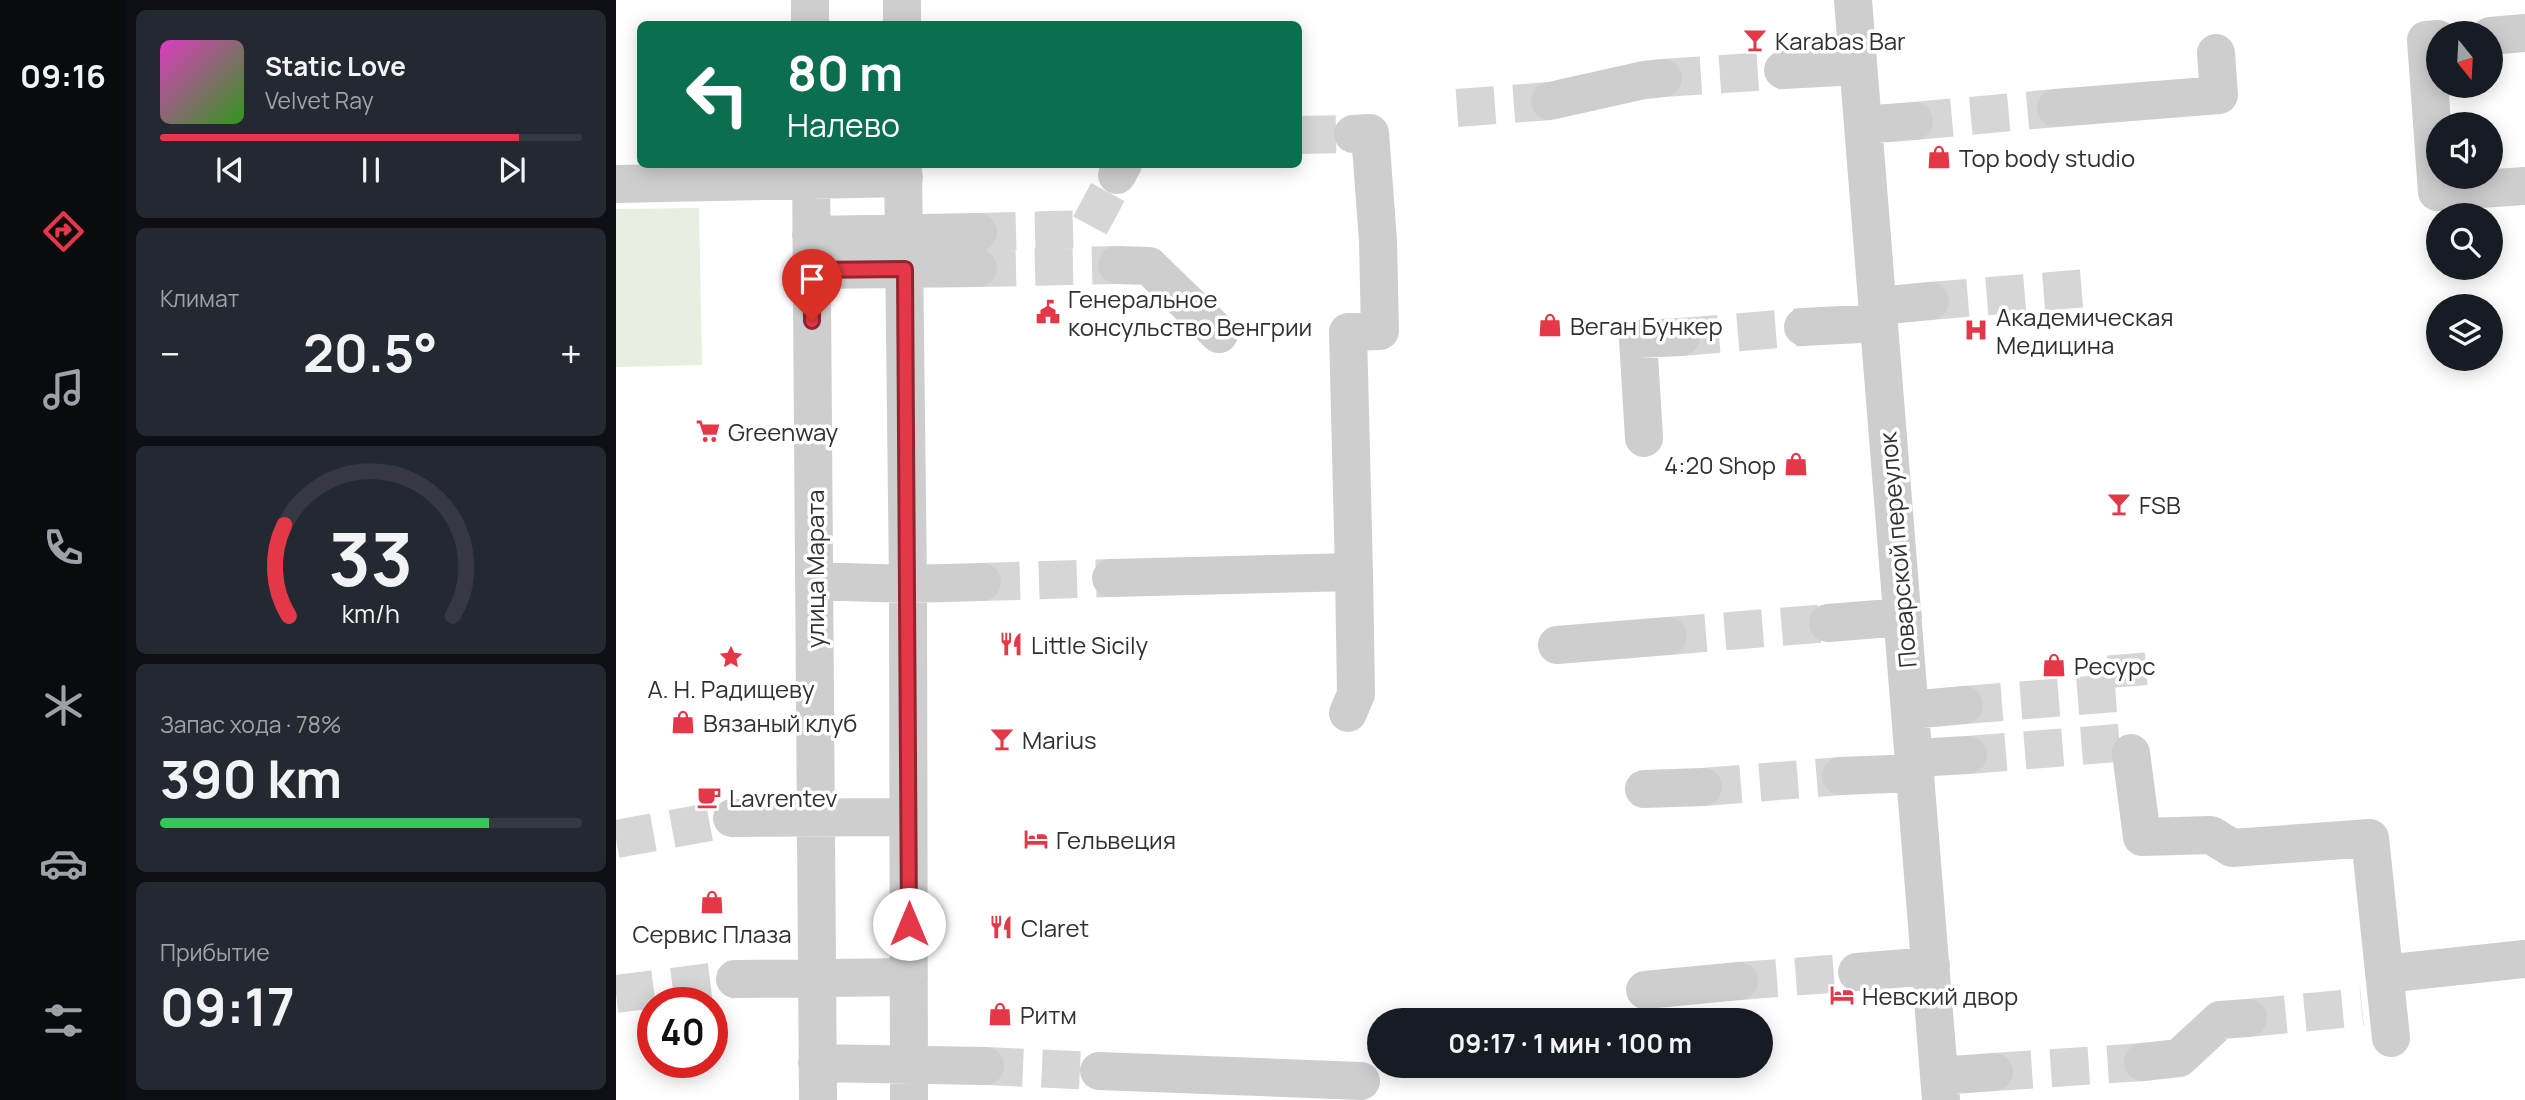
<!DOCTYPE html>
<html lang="ru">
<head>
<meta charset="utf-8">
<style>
  :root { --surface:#171b24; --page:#242831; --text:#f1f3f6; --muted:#9ea1a6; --line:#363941; --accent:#e43747 }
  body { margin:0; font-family:Manrope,sans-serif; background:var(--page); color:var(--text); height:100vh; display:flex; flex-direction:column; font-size:26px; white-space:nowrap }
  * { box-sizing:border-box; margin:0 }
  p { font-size:23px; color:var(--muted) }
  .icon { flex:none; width:38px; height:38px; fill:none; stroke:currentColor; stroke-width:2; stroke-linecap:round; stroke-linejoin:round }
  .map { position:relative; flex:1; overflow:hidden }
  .sheet { display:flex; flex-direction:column; gap:10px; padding:10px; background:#0d0f14; width:490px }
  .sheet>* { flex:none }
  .banner { position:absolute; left:21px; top:21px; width:665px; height:147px; border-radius:10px; box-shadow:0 4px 18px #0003; background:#0b6e4f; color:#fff; overflow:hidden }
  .needle { width:46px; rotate:162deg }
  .tools { position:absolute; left:1810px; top:21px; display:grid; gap:14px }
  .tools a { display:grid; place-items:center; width:77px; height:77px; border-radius:50%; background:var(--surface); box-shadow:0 4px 18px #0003; font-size:35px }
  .speed { position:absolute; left:21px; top:987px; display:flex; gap:14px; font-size:35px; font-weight:700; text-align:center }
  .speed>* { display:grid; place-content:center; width:91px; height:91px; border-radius:50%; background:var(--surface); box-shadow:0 4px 18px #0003; line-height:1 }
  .speed .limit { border:10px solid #d22; background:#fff; color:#111 }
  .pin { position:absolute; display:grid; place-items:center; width:60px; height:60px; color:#fff; margin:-72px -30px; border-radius:50% 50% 50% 0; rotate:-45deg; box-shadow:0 0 7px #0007 }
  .pin .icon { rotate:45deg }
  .me { position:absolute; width:77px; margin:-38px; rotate:0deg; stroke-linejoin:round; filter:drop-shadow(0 0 5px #0008) }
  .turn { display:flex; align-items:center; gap:24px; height:147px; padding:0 35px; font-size:32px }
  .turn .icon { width:91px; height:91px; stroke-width:2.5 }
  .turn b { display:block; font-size:49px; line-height:60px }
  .big { font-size:52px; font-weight:700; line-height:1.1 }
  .sheet .widget { flex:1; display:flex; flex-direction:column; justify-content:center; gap:10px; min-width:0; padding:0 24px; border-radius:10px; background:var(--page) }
  .sheet .dial { align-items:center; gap:0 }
  .dial svg { height:182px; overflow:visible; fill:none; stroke:var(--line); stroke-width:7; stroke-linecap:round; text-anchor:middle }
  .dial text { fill:var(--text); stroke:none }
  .song { display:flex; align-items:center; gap:21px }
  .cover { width:84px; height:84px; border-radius:10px; background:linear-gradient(135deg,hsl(310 70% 55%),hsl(110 70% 35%)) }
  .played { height:7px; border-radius:4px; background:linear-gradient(90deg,var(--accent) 85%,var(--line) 85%) }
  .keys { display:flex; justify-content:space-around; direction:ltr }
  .heat { display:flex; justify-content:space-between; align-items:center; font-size:38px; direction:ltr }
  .charge { height:10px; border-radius:5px; background:linear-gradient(90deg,#34c759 78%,var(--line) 0) }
  .trip { position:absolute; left:751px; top:1008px; width:406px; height:70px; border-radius:35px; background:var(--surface); box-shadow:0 4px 18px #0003; font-weight:700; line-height:70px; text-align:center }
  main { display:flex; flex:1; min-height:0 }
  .menu { display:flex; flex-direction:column; width:126px; justify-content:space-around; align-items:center; background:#090b0e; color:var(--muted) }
  .menu .icon { width:49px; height:49px }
  .menu .current { color:var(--accent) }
  .menu b { font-size:32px; color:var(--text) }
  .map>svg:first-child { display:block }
  .green { fill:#e8eee0 }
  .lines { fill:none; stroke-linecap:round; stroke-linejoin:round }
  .minor-tunnel { stroke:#d6d6d6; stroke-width:38; stroke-dasharray:38 19; stroke-linecap:butt }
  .minor { stroke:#cecece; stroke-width:38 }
  .route-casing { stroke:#94242e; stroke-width:18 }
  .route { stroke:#e43747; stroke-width:12 }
  .labels { text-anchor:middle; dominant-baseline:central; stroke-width:7; stroke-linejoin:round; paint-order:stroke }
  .poi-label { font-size:24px; fill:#313131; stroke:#fff; text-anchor:start }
  .street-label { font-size:24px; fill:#313131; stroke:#fff }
</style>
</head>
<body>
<main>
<nav class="menu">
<b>09:16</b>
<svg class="icon current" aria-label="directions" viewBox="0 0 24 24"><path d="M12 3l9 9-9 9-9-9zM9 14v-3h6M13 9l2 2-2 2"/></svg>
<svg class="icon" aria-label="music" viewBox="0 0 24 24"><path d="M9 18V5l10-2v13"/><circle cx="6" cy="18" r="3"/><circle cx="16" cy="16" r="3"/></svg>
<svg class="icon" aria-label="phone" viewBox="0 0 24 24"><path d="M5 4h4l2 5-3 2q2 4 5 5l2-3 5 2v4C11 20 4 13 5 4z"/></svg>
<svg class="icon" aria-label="climate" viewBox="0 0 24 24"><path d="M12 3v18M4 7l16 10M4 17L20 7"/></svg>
<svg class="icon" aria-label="car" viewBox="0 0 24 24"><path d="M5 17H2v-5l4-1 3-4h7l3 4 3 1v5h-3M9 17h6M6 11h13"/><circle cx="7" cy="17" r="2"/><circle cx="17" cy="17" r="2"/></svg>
<svg class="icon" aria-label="filters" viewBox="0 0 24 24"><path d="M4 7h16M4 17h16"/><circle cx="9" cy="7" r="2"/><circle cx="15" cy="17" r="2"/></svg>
</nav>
<section class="sheet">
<div class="widget">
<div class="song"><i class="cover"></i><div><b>Static Love</b><p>Velvet Ray</p></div></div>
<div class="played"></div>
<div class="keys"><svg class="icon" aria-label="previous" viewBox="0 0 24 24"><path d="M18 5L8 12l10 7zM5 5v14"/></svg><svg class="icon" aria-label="pause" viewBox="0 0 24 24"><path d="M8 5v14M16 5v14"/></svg><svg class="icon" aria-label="next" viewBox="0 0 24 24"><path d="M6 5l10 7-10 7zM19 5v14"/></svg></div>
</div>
<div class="widget"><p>Климат</p>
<div class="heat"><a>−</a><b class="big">20.5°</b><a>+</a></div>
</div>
<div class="widget dial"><svg viewBox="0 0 100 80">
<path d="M14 69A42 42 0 1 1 86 69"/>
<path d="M14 69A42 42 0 0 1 12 29" stroke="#e43747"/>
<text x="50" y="56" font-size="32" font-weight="700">33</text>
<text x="50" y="72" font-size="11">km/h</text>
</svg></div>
<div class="widget"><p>Запас хода · 78%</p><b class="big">390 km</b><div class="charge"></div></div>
<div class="widget"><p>Прибытие</p><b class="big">09:17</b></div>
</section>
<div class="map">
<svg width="1909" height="1100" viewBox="0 0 1909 1100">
  <rect width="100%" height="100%" fill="#fff"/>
  <!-- green -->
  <path class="green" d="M 83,208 L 86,365 L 0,367 L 0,209 Z"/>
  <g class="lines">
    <!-- minor-tunnel -->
    <path class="minor-tunnel" d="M 1047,78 L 1167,70
      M 841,108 L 934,101
      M 1298,121 L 1440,108
      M 682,135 L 737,134
      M 362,232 L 472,229 L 501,175
      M 362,268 L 501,265
      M 1314,301 L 1471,288
      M 1065,337 L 1187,327
      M 366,582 L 495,578
      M 1052,636 L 1212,623
      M 1348,705 L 1513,692 L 1510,654
      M 1352,755 L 1513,742 L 1515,753
      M 1087,787 L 1225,776
      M 0,839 L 116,818
      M 1123,981 L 1241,972
      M 0,994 L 119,979
      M 1632,1018 L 1746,1007
      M 369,1066 L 483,1071
      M 1378,1072 L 1527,1062"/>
    <!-- minor -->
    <path class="minor" d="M 194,0 L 194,24
      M 286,0 L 286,24
      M 1237,0 L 1325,1100
      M 1874,36 L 1909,33
      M 1822,39 L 1810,40 L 1821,192 L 1909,186
      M 1167,70 L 1242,66
      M 934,101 L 1028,80 L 1047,78
      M 1440,108 L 1603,95 L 1600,53
      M 1247,125 L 1298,121
      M 195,164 L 202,1100
      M 287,164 L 292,584 L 293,1100
      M 501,175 L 507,164
      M 0,184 L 288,178
      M 195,235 L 362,232
      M 501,265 L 533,266 L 603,334
      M 196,270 L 362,268
      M 1262,306 L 1314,301
      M 1187,327 L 1263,323
      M 1028,438 L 1022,339 L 1065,337
      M 495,578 L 738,572 L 732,332 L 764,331 L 762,241 L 754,133 L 737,134
      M 198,581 L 292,584 L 366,582
      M 1212,623 L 1287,617
      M 941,645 L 1052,636
      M 1294,710 L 1348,705
      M 732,713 L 740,694 L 738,572
      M 1515,753 L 1526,837 L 1595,835 L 1616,848 L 1754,838 L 1775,1038
      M 1298,758 L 1352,755
      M 1225,776 L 1300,773
      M 1028,789 L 1087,787
      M 116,818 L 292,817
      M 1241,972 L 1315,966
      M 1768,974 L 1909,959
      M 119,979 L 293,977
      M 1029,990 L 1123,981
      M 1527,1062 L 1563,1058 L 1604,1020 L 1632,1018
      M 201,1063 L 369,1066
      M 483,1071 L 745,1081
      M 1323,1076 L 1378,1072"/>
  </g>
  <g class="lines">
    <!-- route casing -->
    <g class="route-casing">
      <path id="route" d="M 196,321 L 196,270 L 289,269 L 293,924"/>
    </g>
    <!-- route -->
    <use href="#route" class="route"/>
  </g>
  <!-- icons -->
  <defs>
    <g id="bar-bare" transform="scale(1.89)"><path d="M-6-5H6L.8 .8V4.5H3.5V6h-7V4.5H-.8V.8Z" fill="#e43747" stroke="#fff" stroke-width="2.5" paint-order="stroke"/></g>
    <g id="shop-bare" transform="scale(1.89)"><path d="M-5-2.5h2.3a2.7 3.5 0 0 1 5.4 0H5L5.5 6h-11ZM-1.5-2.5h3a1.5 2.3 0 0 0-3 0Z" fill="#e43747" stroke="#fff" stroke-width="2.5" paint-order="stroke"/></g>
    <g id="civic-bare" transform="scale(1.89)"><path d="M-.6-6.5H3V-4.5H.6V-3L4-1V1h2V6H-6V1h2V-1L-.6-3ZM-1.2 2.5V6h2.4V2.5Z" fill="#e43747" stroke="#fff" stroke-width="2.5" paint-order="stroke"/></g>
    <g id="hospital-bare" transform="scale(1.89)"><path d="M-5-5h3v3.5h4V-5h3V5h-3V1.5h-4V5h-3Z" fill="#e43747" stroke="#fff" stroke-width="2.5" paint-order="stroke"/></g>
    <g id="supermarket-bare" transform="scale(1.89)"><path d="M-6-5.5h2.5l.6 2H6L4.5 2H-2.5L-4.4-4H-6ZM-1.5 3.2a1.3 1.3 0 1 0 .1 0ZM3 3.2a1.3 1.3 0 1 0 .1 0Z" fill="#e43747" stroke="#fff" stroke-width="2.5" paint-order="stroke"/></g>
    <g id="restaurant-bare" transform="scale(1.89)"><path d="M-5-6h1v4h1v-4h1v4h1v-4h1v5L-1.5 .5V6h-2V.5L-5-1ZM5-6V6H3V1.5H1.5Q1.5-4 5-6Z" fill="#e43747" stroke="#fff" stroke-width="2.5" paint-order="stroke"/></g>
    <g id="sight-bare" transform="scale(1.89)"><path d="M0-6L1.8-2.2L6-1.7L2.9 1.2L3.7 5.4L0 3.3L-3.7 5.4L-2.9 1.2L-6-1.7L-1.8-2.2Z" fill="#e43747" stroke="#fff" stroke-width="2.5" paint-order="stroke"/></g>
    <g id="cafe-bare" transform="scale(1.89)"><path d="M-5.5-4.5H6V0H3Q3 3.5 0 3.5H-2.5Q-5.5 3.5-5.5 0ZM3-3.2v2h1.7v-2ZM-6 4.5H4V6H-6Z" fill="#e43747" stroke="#fff" stroke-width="2.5" paint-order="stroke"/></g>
    <g id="hotel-bare" transform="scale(1.89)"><path d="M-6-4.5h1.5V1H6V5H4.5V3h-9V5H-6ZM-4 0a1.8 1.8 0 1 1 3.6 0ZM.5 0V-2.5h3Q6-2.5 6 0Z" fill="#e43747" stroke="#fff" stroke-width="2.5" paint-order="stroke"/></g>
  </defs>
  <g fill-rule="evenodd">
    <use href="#bar-bare" x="1139" y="40"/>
    <use href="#shop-bare" x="1323" y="157"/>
    <use href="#civic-bare" x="432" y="312"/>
    <use href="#shop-bare" x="934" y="325"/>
    <use href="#hospital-bare" x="1360" y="330"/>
    <use href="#supermarket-bare" x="92" y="431"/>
    <use href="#shop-bare" x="1180" y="464"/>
    <use href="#bar-bare" x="1503" y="504"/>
    <use href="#restaurant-bare" x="395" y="644"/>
    <use href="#sight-bare" x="115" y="657"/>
    <use href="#shop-bare" x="1438" y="665"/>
    <use href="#shop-bare" x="67" y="722"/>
    <use href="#bar-bare" x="386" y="739"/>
    <use href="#cafe-bare" x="93" y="797"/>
    <use href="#hotel-bare" x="420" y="839"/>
    <use href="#shop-bare" x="96" y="902"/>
    <use href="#restaurant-bare" x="385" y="927"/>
    <use href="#hotel-bare" x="1226" y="995"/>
    <use href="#shop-bare" x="384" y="1014"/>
  </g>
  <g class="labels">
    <!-- poi labels -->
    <g class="poi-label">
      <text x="1159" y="40">Karabas Bar</text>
      <text x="1343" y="157">Top body studio</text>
      <text x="452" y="298">Генеральное<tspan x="452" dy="28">консульство Венгрии</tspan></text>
      <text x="1380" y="316">Академическая<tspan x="1380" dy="28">Медицина</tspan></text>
      <text x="954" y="325">Веган Бункер</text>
      <text x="112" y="431">Greenway</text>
      <text x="1160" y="464" text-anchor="end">4:20 Shop</text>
      <text x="1523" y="504">FSB</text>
      <text x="415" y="644">Little Sicily</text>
      <text x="1458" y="665">Ресурс</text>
      <text x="115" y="688" text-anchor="middle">А. Н. Радищеву</text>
      <text x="87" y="722">Вязаный клуб</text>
      <text x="406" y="739">Marius</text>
      <text x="113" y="797">Lavrentev</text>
      <text x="440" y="839">Гельвеция</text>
      <text x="405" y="927">Claret</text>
      <text x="96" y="933" text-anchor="middle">Сервис Плаза</text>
      <text x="1246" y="995">Невский двор</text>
      <text x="404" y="1014">Ритм</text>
    </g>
    <!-- street labels -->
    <g class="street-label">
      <text transform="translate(1281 550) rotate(-95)">Поварской переулок</text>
      <text transform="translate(198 569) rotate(-90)">улица Марата</text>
    </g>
  </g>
</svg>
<div class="tools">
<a><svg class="needle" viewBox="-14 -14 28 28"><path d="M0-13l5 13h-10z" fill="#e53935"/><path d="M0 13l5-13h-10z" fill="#9ea1a6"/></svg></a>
<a><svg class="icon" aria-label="sound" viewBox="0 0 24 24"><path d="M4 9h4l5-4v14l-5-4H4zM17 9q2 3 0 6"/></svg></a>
<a><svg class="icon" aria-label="search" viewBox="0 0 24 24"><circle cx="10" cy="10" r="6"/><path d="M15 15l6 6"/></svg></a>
<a><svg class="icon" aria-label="layers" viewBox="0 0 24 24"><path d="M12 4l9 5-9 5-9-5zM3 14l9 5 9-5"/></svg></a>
</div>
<div class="speed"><div class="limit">40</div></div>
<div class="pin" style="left:196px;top:321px;background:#d93025"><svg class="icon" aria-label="arrive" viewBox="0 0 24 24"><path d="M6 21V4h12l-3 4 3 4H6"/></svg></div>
<svg class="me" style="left:293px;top:924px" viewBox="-20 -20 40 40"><circle r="19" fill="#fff"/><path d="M0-13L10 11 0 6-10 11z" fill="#e43747"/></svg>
<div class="trip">09:17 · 1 мин · 100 m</div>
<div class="banner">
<div class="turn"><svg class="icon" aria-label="left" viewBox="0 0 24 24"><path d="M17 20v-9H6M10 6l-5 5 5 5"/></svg><div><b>80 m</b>Налево</div></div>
</div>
</div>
</main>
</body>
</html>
